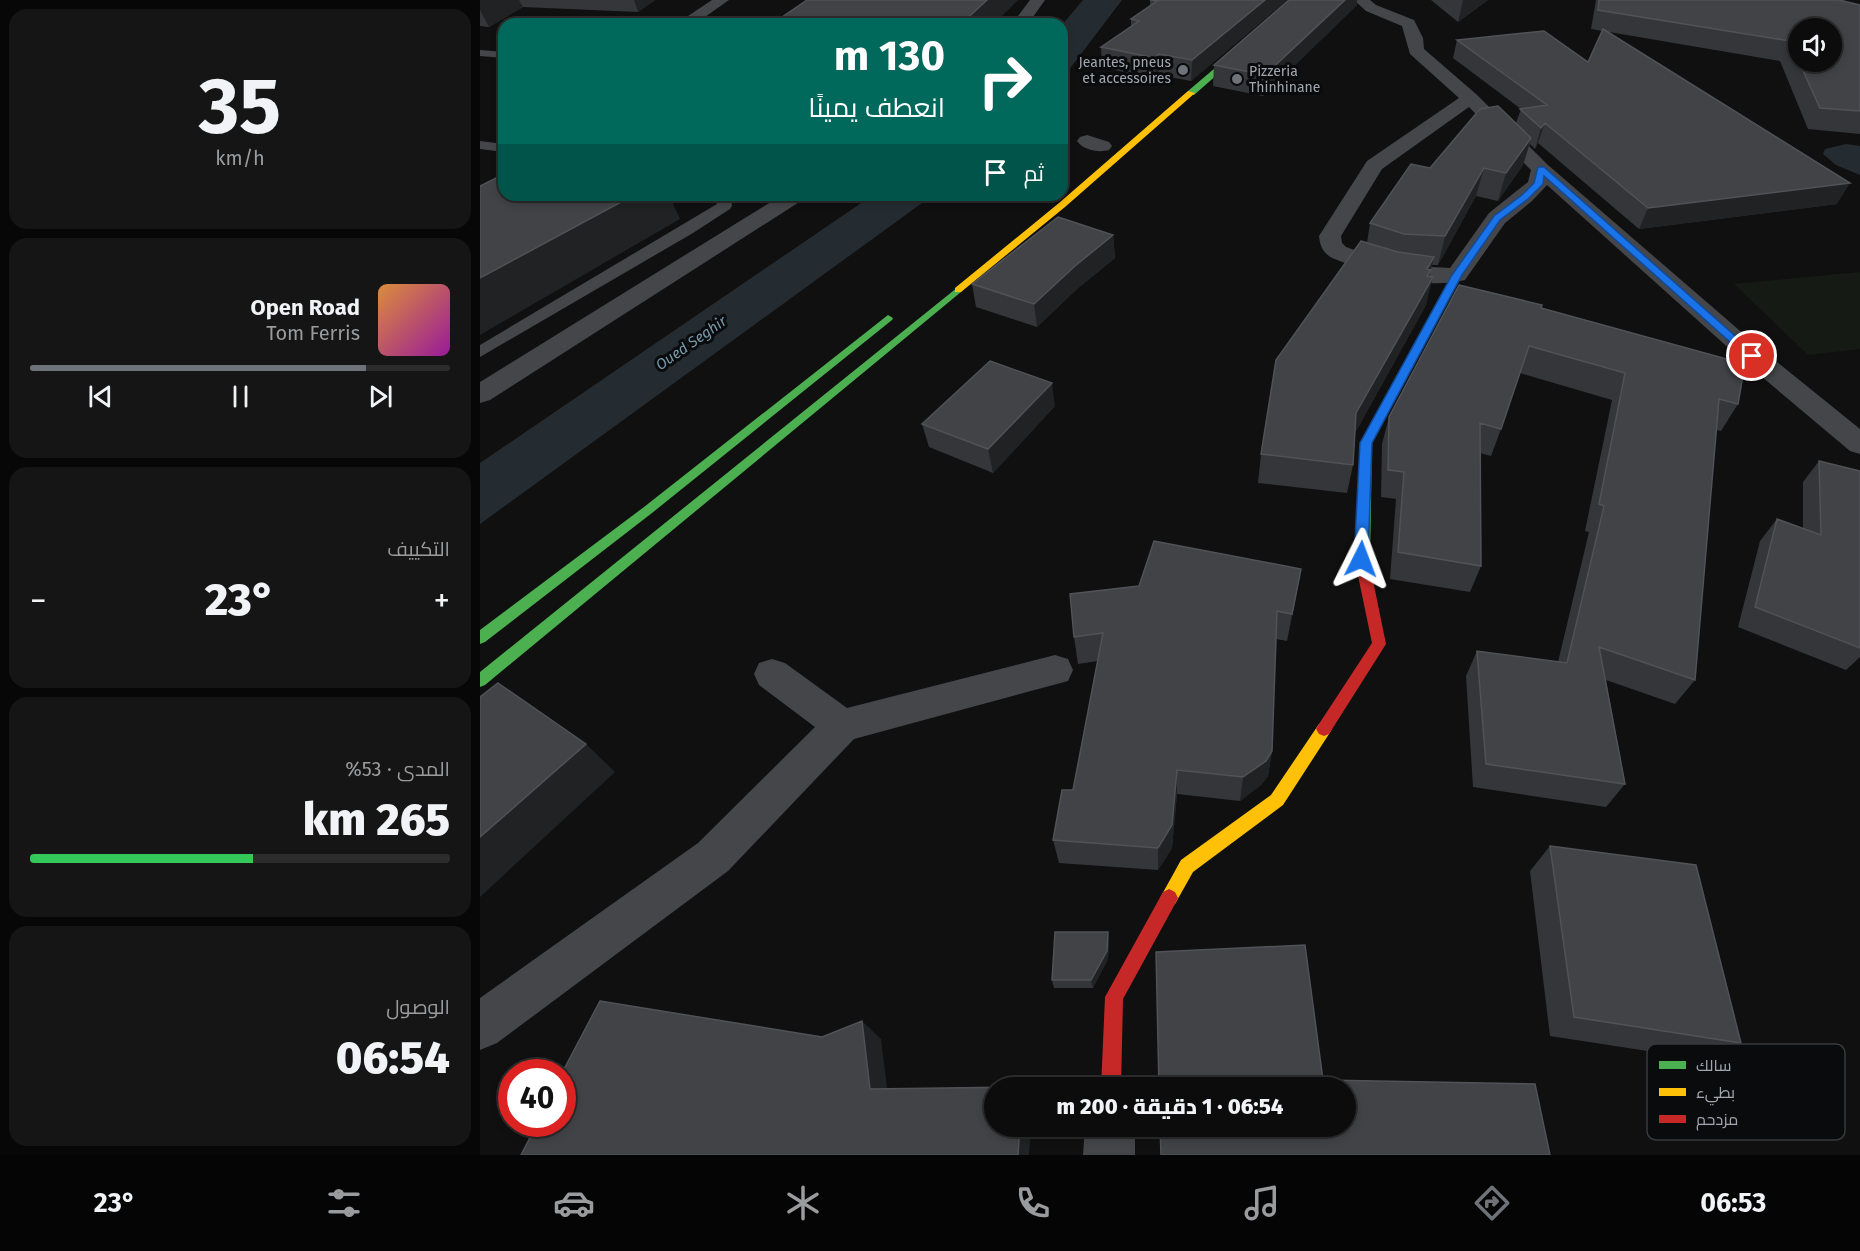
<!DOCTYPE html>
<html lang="ar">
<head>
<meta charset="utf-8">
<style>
  :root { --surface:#0c0c0c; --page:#151515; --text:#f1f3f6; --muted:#9a9b9d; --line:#2c2c2d; --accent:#6e7279 }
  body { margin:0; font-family:"Fira Sans",Cairo,sans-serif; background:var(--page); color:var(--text); direction:rtl; height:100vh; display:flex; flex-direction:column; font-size:22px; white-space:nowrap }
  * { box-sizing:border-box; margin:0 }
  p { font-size:20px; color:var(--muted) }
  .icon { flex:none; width:33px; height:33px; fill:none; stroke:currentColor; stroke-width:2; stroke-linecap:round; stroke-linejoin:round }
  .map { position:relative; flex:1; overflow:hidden; direction:ltr }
  .drawer { display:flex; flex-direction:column; gap:9px; padding:9px; background:#070707; width:480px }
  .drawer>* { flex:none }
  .guide { position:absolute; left:18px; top:18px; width:570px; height:183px; border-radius:18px; box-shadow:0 3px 9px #0003,0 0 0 2px var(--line); direction:rtl; background:#00695c; color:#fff; overflow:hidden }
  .controls { position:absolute; left:1308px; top:18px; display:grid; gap:12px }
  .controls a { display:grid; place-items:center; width:54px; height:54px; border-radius:50%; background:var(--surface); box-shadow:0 3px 9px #0003,0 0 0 2px var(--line); font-size:30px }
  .speed { position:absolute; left:18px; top:1059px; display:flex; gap:12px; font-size:30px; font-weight:700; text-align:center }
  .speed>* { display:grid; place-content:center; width:78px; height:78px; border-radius:50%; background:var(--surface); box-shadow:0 3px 9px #0003,0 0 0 2px var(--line); line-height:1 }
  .speed .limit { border:9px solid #d22; background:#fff; color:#111 }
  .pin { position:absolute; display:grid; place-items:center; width:51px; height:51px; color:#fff; margin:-26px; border:3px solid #fff; border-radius:50%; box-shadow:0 2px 6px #0007 }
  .me { position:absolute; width:66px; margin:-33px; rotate:3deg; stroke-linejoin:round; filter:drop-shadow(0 0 4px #0008) }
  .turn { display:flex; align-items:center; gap:21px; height:126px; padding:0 24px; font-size:27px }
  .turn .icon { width:78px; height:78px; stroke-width:2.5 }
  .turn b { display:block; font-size:42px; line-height:51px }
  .then { display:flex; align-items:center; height:57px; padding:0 24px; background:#0003; gap:12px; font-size:22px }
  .big { font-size:45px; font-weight:800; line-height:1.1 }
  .drawer .card { flex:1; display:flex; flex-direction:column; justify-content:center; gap:9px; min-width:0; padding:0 21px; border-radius:18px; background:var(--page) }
  .drawer .dial { align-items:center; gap:0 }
  .dial b { font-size:78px; line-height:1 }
  .song { display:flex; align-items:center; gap:18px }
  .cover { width:72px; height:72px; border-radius:9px; background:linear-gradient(135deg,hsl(30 70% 55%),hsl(300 70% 35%)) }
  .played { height:6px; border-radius:3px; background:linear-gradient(90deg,var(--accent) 80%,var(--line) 80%) }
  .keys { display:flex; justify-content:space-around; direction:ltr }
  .heat { display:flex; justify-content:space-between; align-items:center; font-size:33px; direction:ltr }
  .charge { height:9px; border-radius:4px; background:linear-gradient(90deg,#34c759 53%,var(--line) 0) }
  .trip { position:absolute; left:504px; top:1077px; width:372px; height:60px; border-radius:30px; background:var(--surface); box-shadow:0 3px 9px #0003,0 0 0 2px var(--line); font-weight:800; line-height:60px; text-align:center; direction:rtl }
  .tabs { display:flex; height:96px; justify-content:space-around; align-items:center; background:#050505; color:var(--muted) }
  .tabs .icon { width:42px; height:42px }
  .tabs .current { color:var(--accent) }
  .tabs b { font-size:27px; color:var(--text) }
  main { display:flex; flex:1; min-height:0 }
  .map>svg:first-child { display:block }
  .green { fill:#151a15 }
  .water { fill:#252c31 }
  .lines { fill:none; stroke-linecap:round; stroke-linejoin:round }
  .lane { fill:#454649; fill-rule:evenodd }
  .street { fill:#454649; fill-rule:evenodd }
  .fast { fill:#4caf50; fill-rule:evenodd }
  .slow { fill:#ffc107; fill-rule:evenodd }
  .jam { fill:#c62828; fill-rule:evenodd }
  .wall { fill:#353639; fill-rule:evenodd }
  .shaded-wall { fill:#212223 }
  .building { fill:#414346; stroke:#505257; stroke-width:1.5 }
  .route { fill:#1a73e8; stroke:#114b97; stroke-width:1.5 }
  .poi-dot { fill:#6e7279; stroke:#0a0b0c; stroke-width:2 }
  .labels { text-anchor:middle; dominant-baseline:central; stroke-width:6; stroke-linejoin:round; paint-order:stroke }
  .far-poi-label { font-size:14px; fill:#a1a7b1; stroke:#0a0b0c; text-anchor:end }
  .far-water-label { font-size:15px; font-style:italic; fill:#7899ac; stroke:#0a0b0c }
  .key { fill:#0a0b0c; stroke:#373a3e; stroke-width:1.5 }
  .key-label { font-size:16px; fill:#a1a7b1 }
</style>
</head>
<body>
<main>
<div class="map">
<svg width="1380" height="1155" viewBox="0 0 1380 1155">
  <rect width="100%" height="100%" fill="#101010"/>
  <!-- green -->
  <path class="green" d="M 1380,272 L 1380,349 L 1328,355 L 1254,284 Z"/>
  <!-- water -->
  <path class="water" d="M 603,0 L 642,0 L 582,79 L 582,25 Z
    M 1366,144 L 1380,146 L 1380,175 L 1356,165 L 1343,154 L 1345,149 Z
    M 393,195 L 453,195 L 0,524 L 0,463 Z"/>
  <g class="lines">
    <!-- lane -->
    <path class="lane" d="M 0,50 L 24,52 L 24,58 L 0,56 Z
      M 0,141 L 24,144 L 24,152 L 0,149 Z
      M 236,195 L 250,195 L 252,206 L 250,209 L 213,233 L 0,357 L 0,345 L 237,204 Z"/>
    <!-- street -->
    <path class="street" d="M 232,0 L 249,0 L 215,24 L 196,24 Z
      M 550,0 L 565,0 L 548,24 L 532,24 Z
      M 874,0 L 890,0 L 896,5 L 934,20 L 943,38 L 944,49 L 996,94 L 1068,165 L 1281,349 L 1380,429 L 1380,454 L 1370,451 L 1263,361 L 1067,185 L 1052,201 L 1025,223 L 985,280 C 948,289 906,278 871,265 C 864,262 855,260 849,256 C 842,251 840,245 839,236 L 887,161 L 979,98 L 930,54 L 922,26 L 886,11 ZM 989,107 L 1051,170 L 1048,182 L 1009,213 L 970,268 L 917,265 L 866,247 L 862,243 L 861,236 L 902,169 Z
      M 607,135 L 629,142 L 632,146 L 629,150 C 619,153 603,150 597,141 L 600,137 Z
      M 302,195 L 327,195 L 324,199 L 10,400 L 0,403 L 0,382 Z
      M 575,655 L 588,659 L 593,670 L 588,681 L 374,739 L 248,871 L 17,1043 L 0,1050 L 0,998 L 218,843 L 335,727 L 279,685 L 274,674 L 279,663 L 292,659 L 305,663 L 367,708 Z
      M 605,1126 L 655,1126 L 655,1155 L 603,1155 Z"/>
    <!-- fast -->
    <path class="fast" d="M 815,0 L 822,0 L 714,95 L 708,95 L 708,91 Z
      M 977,272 L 982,275 L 892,443 L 890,566 L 888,570 L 878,570 L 876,566 L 880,443 L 972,275 Z
      M 478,287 L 483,290 L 481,292 L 5,685 L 0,687 L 0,672 Z
      M 408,315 L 413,318 L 412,320 L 172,513 L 5,642 L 0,644 L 0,630 L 164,507 Z"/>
    <!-- slow -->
    <path class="slow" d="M 708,91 L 715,93 L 585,207 L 481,292 L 475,292 L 475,288 L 579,203 Z
      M 844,722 L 849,724 L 852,729 L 849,734 L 803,805 L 713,872 L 695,904 L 689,907 L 683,904 L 680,898 L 701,860 L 791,795 L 839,724 Z"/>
    <!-- jam -->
    <path class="jam" d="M 883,561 L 890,566 L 906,644 L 849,734 L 844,736 L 839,734 L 836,729 L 839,724 L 892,643 L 876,566 Z
      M 689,889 L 695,892 L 698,898 L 695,904 L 643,999 L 641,1088 L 621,1088 L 625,997 L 683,892 Z"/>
  </g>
  <!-- wall -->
  <path class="wall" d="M 0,0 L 175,0 L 158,12 L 43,7 L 9,27 L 0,26 Z
    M 670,0 L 807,0 L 711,81 L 679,75 L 675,79 L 622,67 L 621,47 L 651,26 L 651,19 L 670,7 Z
    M 809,0 L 877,0 L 877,5 L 783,96 L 733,86 L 734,65 Z
    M 951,0 L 1008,0 L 978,22 Z
    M 1116,0 L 1359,0 L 1380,5 L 1380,134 L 1328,129 L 1300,61 L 1129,32 L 1357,204 L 1159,229 L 1058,143 L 1055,149 L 1050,144 L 1043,165 L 1018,201 L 996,196 L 958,265 L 952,265 L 949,276 L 946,305 L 875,433 L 873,465 L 867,493 L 778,483 L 781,454 L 887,243 L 890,223 L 950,168 L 1036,123 L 1041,109 L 973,58 L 977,40 L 1108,62 L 1122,31 L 1111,29 ZM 1318,28 L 1352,62 L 1318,62 Z
    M 633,235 L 635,258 L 597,289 L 557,327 L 496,307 L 492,284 Z
    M 1061,308 L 1258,404 L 1241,431 L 1236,430 L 1215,680 L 1195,704 L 1126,680 L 1145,784 L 1126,807 L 993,787 L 986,676 L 997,651 L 1078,662 L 1109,532 L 1105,531 L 1132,400 L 1040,373 L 1021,429 L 1011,456 L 1000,453 L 1001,566 L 990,592 L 910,579 L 916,499 L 901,497 L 902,444 L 909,417 Z
    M 575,406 L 513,473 L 449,447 L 442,424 Z
    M 1339,461 L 1380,471 L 1380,657 L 1366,670 L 1258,627 L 1280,541 L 1297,519 L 1323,529 L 1323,482 Z
    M 659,586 L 816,597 L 807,641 L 796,639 L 792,751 L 788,776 L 781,785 L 760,801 L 697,794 L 692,848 L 678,870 L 579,863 L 573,840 L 593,790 L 618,661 L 598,664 L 594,637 Z
    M 1070,846 L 1261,1043 L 1226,1060 L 1070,1036 L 1050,871 Z
    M 629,940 L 628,959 L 613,988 L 574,988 L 572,980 Z"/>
  <!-- shaded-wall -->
  <path class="shaded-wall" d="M 0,0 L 39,0 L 43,7 L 9,27 L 0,10 Z
    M 154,0 L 175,0 L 158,12 Z
    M 507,0 L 538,0 L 514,24 L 481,24 Z
    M 785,0 L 807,0 L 711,81 L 712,60 Z
    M 865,0 L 877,0 L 877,5 L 783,96 L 785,75 Z
    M 983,0 L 1008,0 L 978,22 Z
    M 679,54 L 679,75 L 675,79 L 675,58 Z
    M 1065,123 L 1058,143 L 1055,149 L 1061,128 Z
    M 1051,138 L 1043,165 L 1018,201 L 1026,173 Z
    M 1004,168 L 996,196 L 958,265 L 965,236 Z
    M 1370,183 L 1357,204 L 1159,229 L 1168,208 Z
    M 154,195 L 189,195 L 200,219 L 0,335 L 0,278 Z
    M 633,235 L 635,258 L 597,289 L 557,327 L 554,304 L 595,266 Z
    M 954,257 L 946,289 L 953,277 L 946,305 L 870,442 L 876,413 Z
    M 572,383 L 575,406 L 513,473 L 508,449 Z
    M 821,569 L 816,597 L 807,641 L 812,614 Z
    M 106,744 L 135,772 L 0,897 L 0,837 Z
    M 792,751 L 788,776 L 781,785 L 760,801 L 763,777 Z
    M 697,770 L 697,794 L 692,848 L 678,870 L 678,848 Z
    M 628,932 L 629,940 L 628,959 L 613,988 L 611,980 Z
    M 382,1021 L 401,1039 L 409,1104 L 390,1089 Z
    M 540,1126 L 551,1126 L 549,1155 L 538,1155 Z"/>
  <!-- building -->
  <path class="building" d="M 327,0 L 507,0 L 481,24 L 292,24 Z
    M 670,0 L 785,0 L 712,60 L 679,54 L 675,58 L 621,47 L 659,21 L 651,19 L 677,1 Z
    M 809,0 L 865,0 L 785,75 L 734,65 Z
    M 1119,0 L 1359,0 L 1380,5 L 1380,111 L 1340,108 L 1319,62 L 1352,62 L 1352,28 L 1318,28 L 1318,60 L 1310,41 L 1118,10 Z
    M 1123,29 L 1370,183 L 1168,208 L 1065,123 L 1061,128 L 1040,109 L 1067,105 L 977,40 L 1064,31 L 1108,62 Z
    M 1018,106 L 1051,138 L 1026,173 L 1004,168 L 965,236 L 924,234 L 890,223 L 931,164 L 950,168 L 1000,109 Z
    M 24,174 L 24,195 L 154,195 L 0,278 L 0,186 Z
    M 578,217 L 633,235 L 595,266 L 554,304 L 492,284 Z
    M 881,241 L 918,252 L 954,257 L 947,269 L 951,270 L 947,276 L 953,277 L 876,413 L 873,465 L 781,454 L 796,360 Z
    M 979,285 L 1062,305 L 1061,308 L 1265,364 L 1258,404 L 1239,399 L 1215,680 L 1119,647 L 1145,784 L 1006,764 L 997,651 L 1087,663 L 1124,506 L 1119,504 L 1145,373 L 1049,346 L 1021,429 L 1000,423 L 1001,566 L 918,552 L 924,472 L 908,470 L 909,417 Z
    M 510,361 L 572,383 L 508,449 L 442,424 Z
    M 1339,461 L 1380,471 L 1380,648 L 1275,607 L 1297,519 L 1341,535 Z
    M 674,541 L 821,569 L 812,614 L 797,611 L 792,751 L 786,761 L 763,777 L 697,770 L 692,825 L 678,848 L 573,840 L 582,790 L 593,790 L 623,633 L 594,637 L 590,594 L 659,586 Z
    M 18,683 L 106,744 L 0,837 L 0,697 Z
    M 1070,846 L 1216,865 L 1261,1043 L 1094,1017 Z
    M 575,932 L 628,932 L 627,951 L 611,980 L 572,980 Z
    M 825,945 L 843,1080 L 1055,1084 L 1070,1155 L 681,1155 L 680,1126 L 866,1126 L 866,1088 L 679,1088 L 676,952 Z
    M 120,1001 L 342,1037 L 382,1021 L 390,1089 L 544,1087 L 514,1088 L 514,1126 L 540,1126 L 538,1155 L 41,1155 L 57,1124 L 82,1124 L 82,1073 Z"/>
  <!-- route -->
  <path class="route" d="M 1058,167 L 1064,167 L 1278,356 L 1272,359 L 1268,358 L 1064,176 L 1063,184 L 1048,199 L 1020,220 L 982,275 L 892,443 L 888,559 L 881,564 L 876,562 L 874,559 L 880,443 L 972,275 L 1014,216 L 1042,195 L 1054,183 Z"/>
  <!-- markers -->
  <g class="poi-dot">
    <circle cx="703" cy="70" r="6"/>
    <circle cx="757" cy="79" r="6"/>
  </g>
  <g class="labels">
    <!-- far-poi labels -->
    <g class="far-poi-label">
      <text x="691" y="62">Jeantes, pneus<tspan x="691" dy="16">et accessoires</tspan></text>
      <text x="769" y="71" text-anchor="start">Pizzeria<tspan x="769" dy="16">Thinhinane</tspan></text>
    </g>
    <!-- far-water labels -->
    <g class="far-water-label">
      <text transform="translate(211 343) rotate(-35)">Oued Seghir</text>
    </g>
  </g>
  <!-- legend -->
  <rect x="1167" y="1044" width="198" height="96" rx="9" class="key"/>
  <rect x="1179" y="1061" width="27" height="8" fill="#4caf50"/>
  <rect x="1179" y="1088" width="27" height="8" fill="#ffc107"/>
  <rect x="1179" y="1115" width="27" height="8" fill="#c62828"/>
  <g class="key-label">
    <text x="1216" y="1071">سالك</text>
    <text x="1216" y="1098">بطيء</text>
    <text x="1216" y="1125">مزدحم</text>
  </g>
</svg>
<div class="controls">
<a><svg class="icon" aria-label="sound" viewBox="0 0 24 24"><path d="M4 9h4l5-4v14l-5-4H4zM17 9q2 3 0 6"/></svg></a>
</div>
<div class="speed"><div class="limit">40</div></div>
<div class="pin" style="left:1272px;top:356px;background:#d93025"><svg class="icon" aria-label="arrive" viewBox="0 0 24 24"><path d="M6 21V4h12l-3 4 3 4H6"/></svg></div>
<svg class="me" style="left:881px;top:559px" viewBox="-20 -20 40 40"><path d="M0-17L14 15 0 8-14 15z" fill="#1a73e8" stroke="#fff" stroke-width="4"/></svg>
<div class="trip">06:54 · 1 دقيقة · 200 m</div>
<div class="guide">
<div class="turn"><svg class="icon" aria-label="right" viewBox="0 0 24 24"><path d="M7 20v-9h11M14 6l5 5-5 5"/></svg><div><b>130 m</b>انعطف يمينًا</div></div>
<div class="then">ثم<svg class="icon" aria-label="arrive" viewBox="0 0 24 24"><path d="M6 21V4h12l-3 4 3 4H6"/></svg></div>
</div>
</div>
<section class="drawer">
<div class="card dial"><b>35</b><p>km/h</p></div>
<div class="card">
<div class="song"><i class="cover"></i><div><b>Open Road</b><p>Tom Ferris</p></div></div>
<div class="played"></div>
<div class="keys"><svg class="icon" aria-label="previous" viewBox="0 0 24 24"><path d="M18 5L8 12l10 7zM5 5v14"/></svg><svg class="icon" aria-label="pause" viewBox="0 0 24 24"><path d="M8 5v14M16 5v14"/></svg><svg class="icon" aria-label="next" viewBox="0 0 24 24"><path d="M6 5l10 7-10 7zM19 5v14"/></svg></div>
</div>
<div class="card"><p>التكييف</p>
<div class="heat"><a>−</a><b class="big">23°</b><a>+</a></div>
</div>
<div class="card"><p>المدى · 53%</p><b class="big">265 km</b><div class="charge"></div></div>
<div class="card"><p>الوصول</p><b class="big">06:54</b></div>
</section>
</main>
<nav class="tabs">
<b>06:53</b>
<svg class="icon current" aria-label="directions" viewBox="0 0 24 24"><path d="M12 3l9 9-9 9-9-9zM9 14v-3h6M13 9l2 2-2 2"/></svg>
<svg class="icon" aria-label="music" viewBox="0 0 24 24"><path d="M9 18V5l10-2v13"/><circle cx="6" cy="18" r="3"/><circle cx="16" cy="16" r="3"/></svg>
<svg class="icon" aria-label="phone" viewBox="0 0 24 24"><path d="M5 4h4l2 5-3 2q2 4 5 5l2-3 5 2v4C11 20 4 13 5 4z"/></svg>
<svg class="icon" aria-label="climate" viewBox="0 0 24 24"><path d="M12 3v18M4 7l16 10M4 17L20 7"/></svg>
<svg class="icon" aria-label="car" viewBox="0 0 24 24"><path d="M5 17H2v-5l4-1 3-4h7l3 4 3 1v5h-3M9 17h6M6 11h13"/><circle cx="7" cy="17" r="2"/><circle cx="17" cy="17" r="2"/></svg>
<svg class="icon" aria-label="filters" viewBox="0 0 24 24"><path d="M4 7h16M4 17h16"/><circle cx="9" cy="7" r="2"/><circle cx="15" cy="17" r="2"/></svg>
<b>23°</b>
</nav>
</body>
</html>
